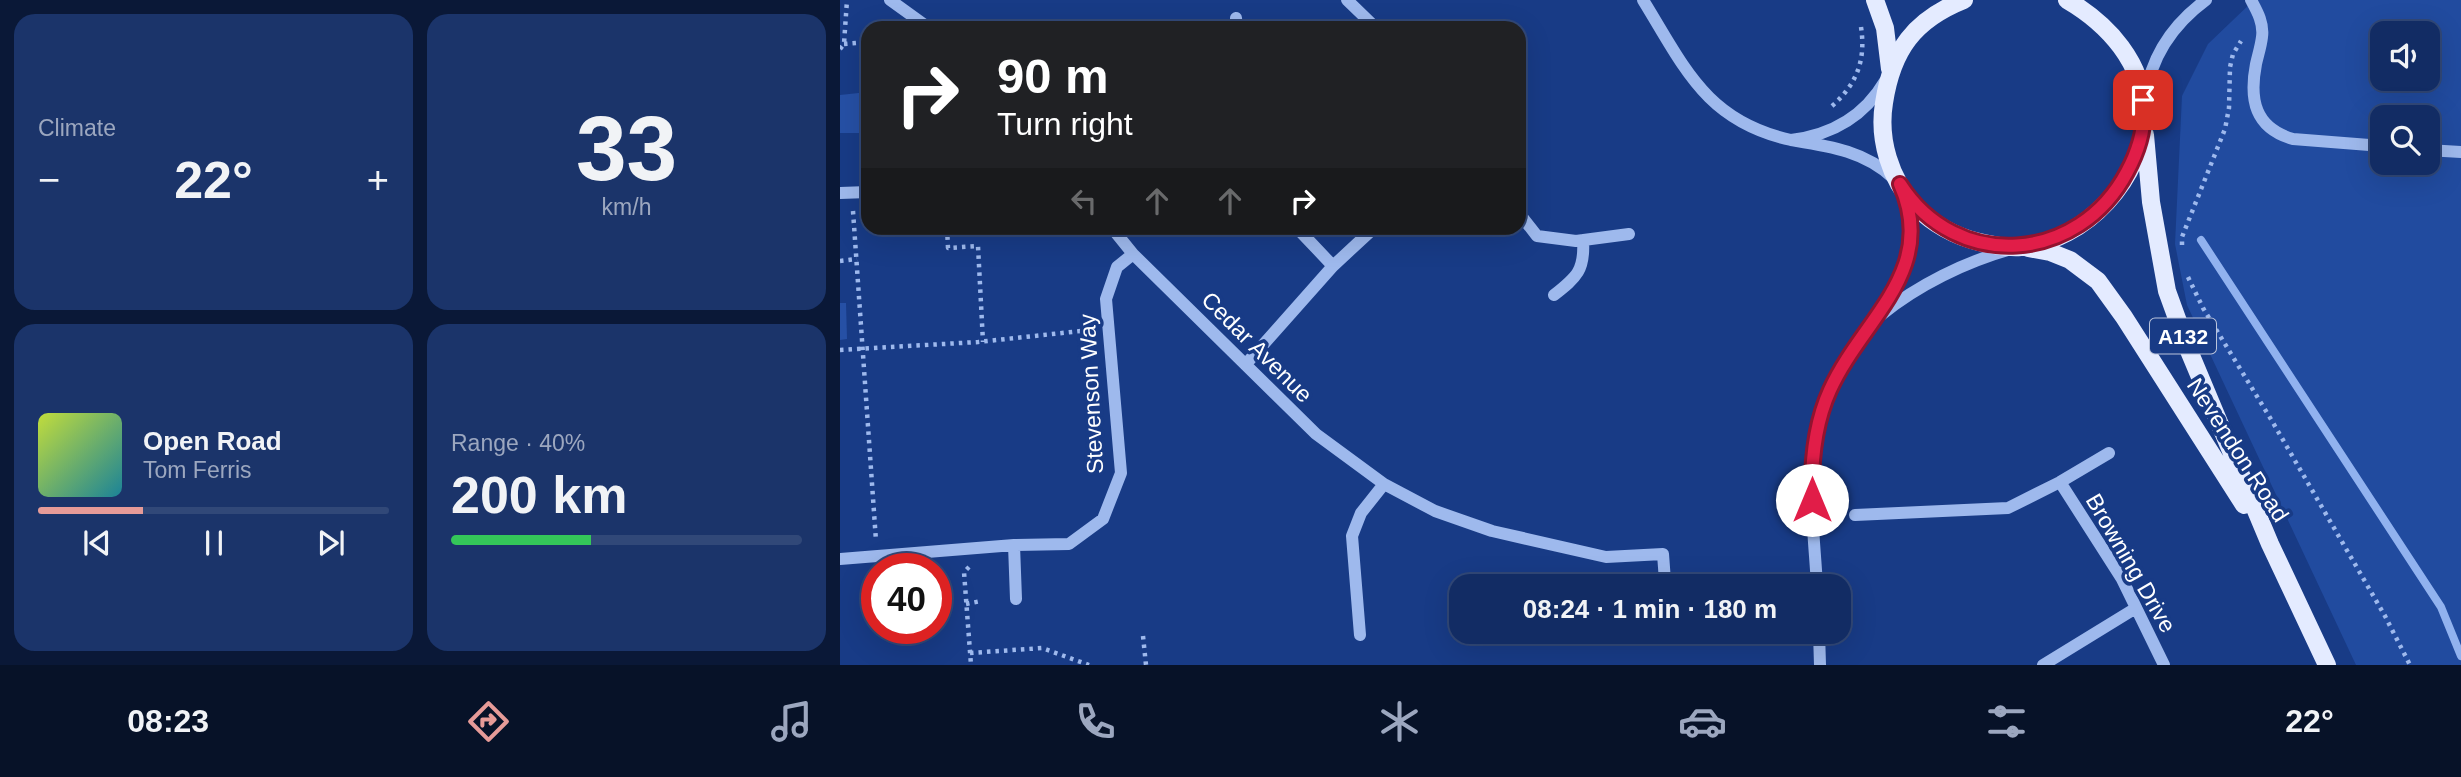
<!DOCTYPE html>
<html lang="en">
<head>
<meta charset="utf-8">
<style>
  :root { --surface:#122c64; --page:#1b346a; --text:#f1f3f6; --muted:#9ca7bf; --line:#314878; --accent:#e69b98 }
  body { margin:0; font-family:Arial,sans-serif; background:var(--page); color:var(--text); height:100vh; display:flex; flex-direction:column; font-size:26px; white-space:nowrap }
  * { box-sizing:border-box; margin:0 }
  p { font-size:23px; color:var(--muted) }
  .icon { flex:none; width:38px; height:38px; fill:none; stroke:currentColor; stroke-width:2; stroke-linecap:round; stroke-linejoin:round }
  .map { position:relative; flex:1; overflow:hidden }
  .panel { display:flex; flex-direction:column; gap:14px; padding:14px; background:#0a1837; width:840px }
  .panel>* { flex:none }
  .banner { position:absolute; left:21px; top:21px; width:665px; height:214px; border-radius:21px; box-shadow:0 7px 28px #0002,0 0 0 2px var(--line); background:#202124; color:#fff; overflow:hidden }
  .controls { position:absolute; left:1530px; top:21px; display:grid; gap:14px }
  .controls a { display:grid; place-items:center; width:70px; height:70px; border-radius:14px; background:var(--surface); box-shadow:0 7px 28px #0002,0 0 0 2px var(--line); font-size:35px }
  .speed { position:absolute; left:21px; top:553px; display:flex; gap:14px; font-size:35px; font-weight:700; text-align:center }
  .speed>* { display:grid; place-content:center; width:91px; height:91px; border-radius:50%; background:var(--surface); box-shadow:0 7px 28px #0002,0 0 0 2px var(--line); line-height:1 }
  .speed .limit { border:10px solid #d22; background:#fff; color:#111 }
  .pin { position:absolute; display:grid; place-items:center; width:60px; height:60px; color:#fff; margin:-30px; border-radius:14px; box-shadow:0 4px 10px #0006 }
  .me { position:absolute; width:77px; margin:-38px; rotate:0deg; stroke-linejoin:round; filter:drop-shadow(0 0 5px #0008) }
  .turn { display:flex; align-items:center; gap:24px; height:147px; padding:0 21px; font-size:32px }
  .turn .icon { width:91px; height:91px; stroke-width:2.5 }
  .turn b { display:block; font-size:49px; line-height:60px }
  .lanes { display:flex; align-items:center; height:66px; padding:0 21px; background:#0003; justify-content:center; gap:35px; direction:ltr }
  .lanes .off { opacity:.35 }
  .big { font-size:52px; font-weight:700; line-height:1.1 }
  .panel .card { flex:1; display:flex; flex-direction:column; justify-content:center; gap:10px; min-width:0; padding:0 24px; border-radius:21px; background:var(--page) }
  .panel .dial { align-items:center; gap:0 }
  .dial b { font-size:91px; line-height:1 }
  .song { display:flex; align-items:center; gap:21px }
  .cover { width:84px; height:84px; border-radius:10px; background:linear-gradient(135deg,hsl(70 70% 55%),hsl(190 70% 35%)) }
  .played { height:7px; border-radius:4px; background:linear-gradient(90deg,var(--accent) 30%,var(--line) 30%) }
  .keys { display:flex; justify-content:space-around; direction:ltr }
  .heat { display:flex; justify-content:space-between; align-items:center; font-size:38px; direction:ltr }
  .charge { height:10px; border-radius:5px; background:linear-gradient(90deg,#34c759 40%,var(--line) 0) }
  .panel .tiles { flex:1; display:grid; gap:14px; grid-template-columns:repeat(2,1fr) }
  .trip { position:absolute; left:609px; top:574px; width:402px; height:70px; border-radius:21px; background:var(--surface); box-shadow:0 7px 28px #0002,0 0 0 2px var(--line); font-weight:700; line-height:70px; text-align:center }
  .tab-bar { display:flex; height:112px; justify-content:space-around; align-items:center; background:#071228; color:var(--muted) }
  .tab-bar .icon { width:49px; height:49px }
  .tab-bar .active { color:var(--accent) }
  .tab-bar b { font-size:32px; color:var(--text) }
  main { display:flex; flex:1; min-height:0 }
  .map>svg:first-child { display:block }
  .green { fill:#214b9f; fill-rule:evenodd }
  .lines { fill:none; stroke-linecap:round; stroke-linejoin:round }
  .stream { stroke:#91b2ef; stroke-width:8 }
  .building { fill:#2650a5 }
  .path { stroke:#9eb9ed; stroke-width:4.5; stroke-dasharray:3.5 5; stroke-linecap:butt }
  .minor { stroke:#9eb9ed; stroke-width:12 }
  .major { stroke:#e4ebff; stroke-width:18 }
  .route-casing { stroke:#92132f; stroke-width:18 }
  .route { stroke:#e11d48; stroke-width:12 }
  .labels { text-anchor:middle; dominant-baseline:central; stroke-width:7; stroke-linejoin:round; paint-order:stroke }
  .shield { fill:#183b86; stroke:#bac4db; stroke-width:2 }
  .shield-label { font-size:21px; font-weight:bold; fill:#fff }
  .street-label { font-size:23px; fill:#fff; stroke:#183b86 }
</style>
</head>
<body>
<main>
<section class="panel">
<div class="tiles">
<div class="card"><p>Climate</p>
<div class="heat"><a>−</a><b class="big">22°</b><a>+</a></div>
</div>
<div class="card dial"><b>33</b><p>km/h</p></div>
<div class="card">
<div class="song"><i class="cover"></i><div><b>Open Road</b><p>Tom Ferris</p></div></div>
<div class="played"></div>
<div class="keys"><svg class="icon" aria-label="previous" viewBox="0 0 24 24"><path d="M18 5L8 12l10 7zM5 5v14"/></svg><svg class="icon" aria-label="pause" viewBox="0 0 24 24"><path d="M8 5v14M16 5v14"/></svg><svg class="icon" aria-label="next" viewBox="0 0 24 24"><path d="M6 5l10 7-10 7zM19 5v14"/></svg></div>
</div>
<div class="card"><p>Range · 40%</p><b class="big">200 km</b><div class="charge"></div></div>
</div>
</section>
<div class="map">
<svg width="1621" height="665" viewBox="0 0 1621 665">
  <rect width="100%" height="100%" fill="#183b86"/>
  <!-- green -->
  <path class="green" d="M 1414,0 L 1621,0 L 1621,665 L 1516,665 L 1347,305 L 1335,244 L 1342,96 L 1368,44 ZM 1542,33 L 1587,33 L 1587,79 L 1542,79 ZM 1542,117 L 1587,117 L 1587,163 L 1542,163 Z"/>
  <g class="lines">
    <!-- stream -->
    <path class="stream" d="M 1361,240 L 1601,607 L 1621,656"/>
  </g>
  <!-- building -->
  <path class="building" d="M 28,92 L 28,133 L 0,133 L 0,95 Z
    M 0,303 L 6,303 L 7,339 L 0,340 Z"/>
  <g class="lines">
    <!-- path -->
    <path class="path" d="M 4,44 L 28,42
      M 0,49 L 4,44 L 7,0
      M 992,106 C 1017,84 1026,60 1021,27
      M 13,211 L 36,541
      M 107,228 L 108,248 L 138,246 L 143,342
      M 1342,245 L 1342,237 L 1385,129 L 1389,108 L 1390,67 L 1393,54 L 1401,41
      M 0,261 L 17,259
      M 1348,277 L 1363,308 L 1432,421 L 1545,616 L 1570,665
      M 0,350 L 138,342 L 250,330
      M 129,567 L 124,572 L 131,665
      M 126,604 L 141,601
      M 303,636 L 306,665
      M 130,653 L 202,648 L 249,665"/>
    <!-- minor -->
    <path class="minor" d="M 50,0 L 89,28
      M 507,0 L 536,28
      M 803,0 C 845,68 866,121 951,140
      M 1411,0 C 1417,11 1424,23 1422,37 C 1421,46 1418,55 1416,64 C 1409,100 1415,128 1453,139 L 1542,146
      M 396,18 L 397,28
      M 1045,81 C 1024,117 991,135 951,140 C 988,146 1025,151 1053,178
      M 1305,98 C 1311,57 1332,25 1366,0
      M 1587,150 L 1621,152
      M 0,193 L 28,192
      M 679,213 L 697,236 L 736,241 L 789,234
      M 272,228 L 293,254 L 476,434 L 544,484 L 595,511 L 652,531 L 766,557 L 823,554 L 825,581
      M 457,228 L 493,266
      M 714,295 C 737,277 745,270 743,240
      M 1041,315 C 1078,285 1125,262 1171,249
      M 406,364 L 493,266 L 534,228
      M 1220,482 L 1282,579 L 1324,665
      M 1015,515 L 1168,508 L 1220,482 L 1269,453
      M 174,545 L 176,599
      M 0,559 L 174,545 L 229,544 L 263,519 L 281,473 L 266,299 L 277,267 L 293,254
      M 977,586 C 974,529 964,467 982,411 C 989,389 1000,367 1013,348 C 1046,300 1084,261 1067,199
      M 979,632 L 980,665
      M 520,635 L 512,536 L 521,513 L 544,484
      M 1203,665 L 1296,608"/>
    <!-- major -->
    <path class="major" d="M 1035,0 L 1045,28 L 1050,69
      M 1124,0 C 1074,20 1052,50 1044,103 C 1038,139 1050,179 1075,206 C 1093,224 1114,236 1139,242 C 1152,245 1168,248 1181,247 C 1245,241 1305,178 1304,113 C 1304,63 1268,24 1227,0
      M 1305,135 L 1311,202 L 1327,291 L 1347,346 L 1430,544 L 1487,665
      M 1188,248 L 1210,252 L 1230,260 L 1258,281 L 1284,317 L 1404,505"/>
  </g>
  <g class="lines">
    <!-- route casing -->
    <g class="route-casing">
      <path id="route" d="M 972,500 C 971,463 974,425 990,390 C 1022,319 1099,271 1060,184 C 1117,273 1239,263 1287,172 C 1299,150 1306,124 1303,100"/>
    </g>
    <!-- route -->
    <use href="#route" class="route"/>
  </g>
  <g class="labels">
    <!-- shield labels -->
    <rect class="shield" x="1310" y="318.5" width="66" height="35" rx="5"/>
    <g class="shield-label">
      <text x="1343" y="336">A132</text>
    </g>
    <!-- street labels -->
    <g class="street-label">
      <text transform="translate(417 347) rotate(45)">Cedar Avenue</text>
      <text transform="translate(251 394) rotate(-93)">Stevenson Way</text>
      <text transform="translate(1398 450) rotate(57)">Nevendon Road</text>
      <text transform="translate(1291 563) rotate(60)">Browning Drive</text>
    </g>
  </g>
</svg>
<div class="controls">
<a><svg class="icon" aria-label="sound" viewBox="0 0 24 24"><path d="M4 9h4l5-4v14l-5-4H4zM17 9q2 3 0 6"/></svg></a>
<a><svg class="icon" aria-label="search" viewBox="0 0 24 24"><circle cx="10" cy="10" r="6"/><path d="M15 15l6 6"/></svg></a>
</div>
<div class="speed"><div class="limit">40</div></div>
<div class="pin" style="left:1303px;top:100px;background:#d93025"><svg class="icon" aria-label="arrive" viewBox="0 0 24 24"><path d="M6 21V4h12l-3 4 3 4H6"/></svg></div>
<svg class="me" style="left:972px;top:500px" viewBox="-20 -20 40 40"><circle r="19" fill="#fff"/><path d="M0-13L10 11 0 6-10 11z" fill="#e11d48"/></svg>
<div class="trip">08:24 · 1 min · 180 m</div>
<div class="banner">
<div class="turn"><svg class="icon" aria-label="right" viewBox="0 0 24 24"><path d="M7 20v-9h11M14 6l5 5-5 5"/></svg><div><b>90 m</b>Turn right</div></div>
<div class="lanes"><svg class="icon off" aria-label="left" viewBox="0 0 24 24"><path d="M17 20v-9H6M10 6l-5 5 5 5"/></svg><svg class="icon off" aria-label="ahead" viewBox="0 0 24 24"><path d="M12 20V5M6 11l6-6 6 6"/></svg><svg class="icon off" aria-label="ahead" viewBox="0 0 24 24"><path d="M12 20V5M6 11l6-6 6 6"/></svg><svg class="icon" aria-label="right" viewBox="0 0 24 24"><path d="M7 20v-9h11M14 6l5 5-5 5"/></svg></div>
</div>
</div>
</main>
<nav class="tab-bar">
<b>08:23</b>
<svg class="icon active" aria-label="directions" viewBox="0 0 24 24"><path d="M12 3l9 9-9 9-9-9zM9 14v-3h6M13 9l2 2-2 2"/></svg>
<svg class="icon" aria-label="music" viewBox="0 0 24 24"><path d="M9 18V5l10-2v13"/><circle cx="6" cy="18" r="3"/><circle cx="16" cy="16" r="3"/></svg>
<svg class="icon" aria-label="phone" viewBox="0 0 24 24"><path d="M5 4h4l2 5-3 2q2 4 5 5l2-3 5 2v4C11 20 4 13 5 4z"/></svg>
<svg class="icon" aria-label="climate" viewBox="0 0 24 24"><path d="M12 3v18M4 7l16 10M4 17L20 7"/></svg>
<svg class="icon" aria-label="car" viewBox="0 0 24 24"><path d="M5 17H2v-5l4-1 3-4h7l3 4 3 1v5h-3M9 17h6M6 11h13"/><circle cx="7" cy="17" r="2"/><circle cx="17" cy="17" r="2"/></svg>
<svg class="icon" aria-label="filters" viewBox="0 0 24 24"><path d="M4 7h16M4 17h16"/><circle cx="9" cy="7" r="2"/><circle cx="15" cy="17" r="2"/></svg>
<b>22°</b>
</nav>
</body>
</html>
